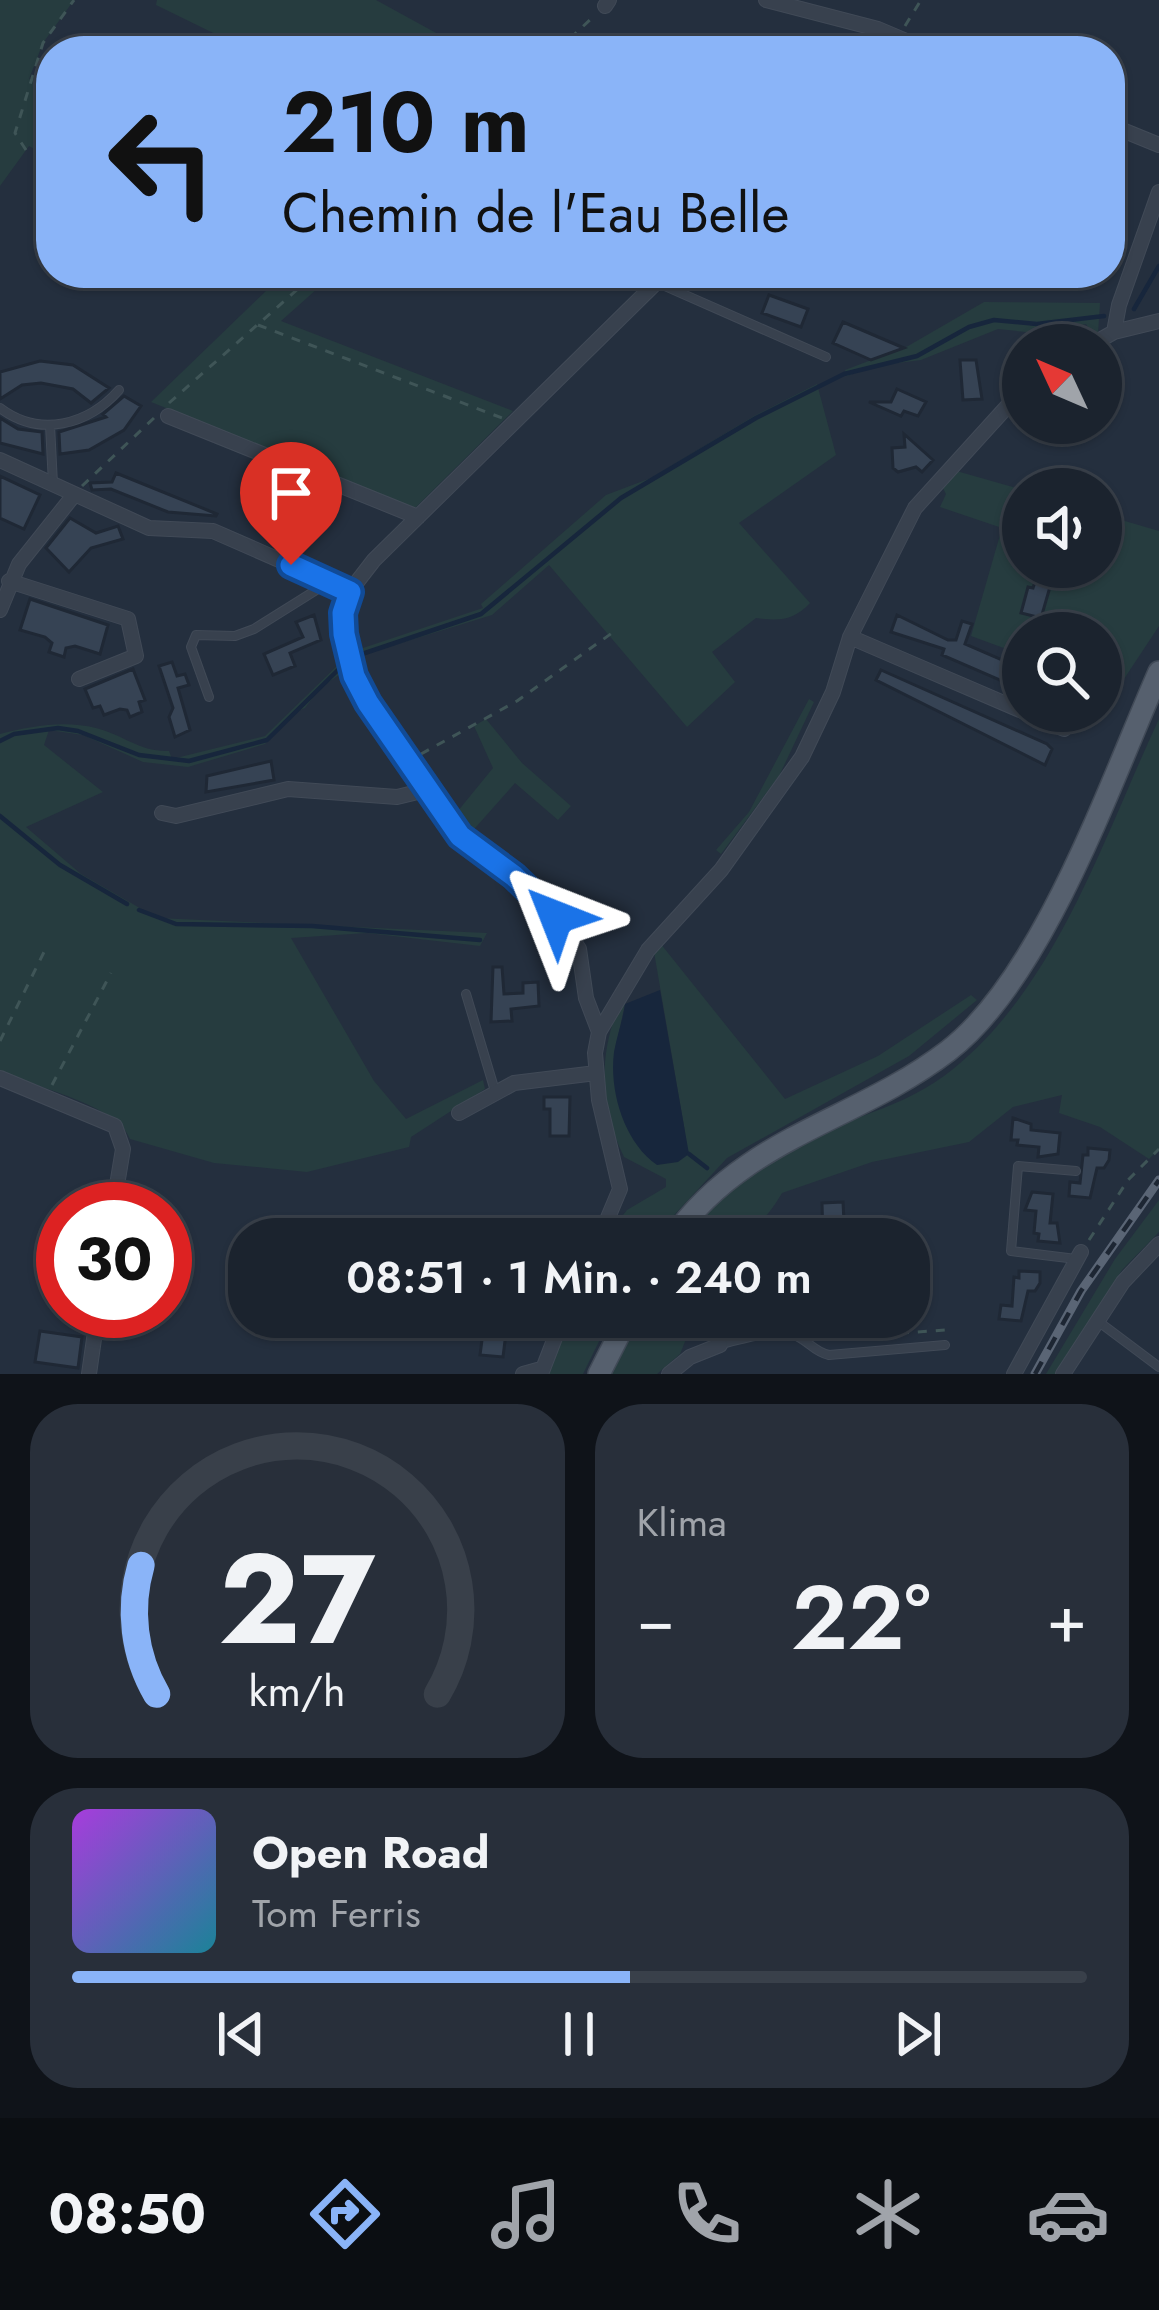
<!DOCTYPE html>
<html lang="de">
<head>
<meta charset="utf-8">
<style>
  :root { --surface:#1b232e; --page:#282f3a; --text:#f1f3f6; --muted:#a0a4aa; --line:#39404a; --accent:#8ab4f8 }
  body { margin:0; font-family:Jost,sans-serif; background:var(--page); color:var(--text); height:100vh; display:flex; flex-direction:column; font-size:45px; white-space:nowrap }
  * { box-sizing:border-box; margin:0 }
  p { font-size:39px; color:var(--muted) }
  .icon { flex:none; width:66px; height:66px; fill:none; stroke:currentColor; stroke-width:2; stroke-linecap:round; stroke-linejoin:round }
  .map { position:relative; height:1374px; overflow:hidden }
  .panel { display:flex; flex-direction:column; gap:30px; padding:30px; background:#0f1319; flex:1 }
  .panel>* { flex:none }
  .hud { position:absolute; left:36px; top:36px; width:1089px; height:252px; border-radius:48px; box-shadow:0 3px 9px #0004,0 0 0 3px var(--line); background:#8ab4f8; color:#111; overflow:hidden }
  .needle { width:78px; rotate:314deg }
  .tools { position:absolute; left:1002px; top:324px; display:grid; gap:24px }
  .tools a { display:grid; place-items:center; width:120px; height:120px; border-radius:50%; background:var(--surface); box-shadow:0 3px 9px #0004,0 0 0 3px var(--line); font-size:60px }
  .speed { position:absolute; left:36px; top:1182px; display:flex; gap:24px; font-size:60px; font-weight:700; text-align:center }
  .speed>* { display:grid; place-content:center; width:156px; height:156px; border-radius:50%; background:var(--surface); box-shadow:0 3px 9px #0004,0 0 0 3px var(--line); line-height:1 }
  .speed .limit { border:18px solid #d22; background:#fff; color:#111 }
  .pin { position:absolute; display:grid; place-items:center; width:102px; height:102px; color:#fff; margin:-123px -51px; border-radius:50% 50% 50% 0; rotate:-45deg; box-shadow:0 0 12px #0007 }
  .pin .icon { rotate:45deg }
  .me { position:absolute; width:132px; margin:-66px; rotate:315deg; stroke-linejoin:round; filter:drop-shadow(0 0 9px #0008) }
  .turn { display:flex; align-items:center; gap:42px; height:252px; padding:0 48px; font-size:54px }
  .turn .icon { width:156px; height:156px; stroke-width:2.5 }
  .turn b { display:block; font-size:84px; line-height:102px }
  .big { font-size:90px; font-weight:600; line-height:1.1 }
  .panel .tile { flex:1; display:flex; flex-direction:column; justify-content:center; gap:18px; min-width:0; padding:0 42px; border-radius:48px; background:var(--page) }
  .panel .dial { align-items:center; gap:0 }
  .dial svg { height:312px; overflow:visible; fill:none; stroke:var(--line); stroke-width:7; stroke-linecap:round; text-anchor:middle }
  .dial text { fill:var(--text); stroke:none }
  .song { display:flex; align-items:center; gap:36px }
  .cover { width:144px; height:144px; border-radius:18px; background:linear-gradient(135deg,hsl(280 70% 55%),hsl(190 70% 35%)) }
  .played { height:12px; border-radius:6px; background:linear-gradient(90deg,var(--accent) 55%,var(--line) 55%) }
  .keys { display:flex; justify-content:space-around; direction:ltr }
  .heat { display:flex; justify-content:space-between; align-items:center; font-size:66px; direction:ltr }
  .panel .tiles { flex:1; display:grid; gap:30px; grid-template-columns:1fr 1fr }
  .tile:last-child { grid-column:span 2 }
  .trip { position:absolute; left:228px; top:1218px; width:702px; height:120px; border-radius:48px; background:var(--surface); box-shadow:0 3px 9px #0004,0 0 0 3px var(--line); font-weight:600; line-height:120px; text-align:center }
  .tab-bar { display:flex; height:192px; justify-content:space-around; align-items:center; background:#0b0e12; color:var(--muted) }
  .tab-bar .icon { width:84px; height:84px }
  .tab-bar .active { color:var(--accent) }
  .tab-bar b { font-size:54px; color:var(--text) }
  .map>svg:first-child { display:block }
  .green { fill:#263c3f }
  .water { fill:#17263c }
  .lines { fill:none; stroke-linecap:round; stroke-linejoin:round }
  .stream { stroke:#17263c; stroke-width:4.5 }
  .building { fill:#364354; stroke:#1f2835; stroke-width:3 }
  .service-casing { stroke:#414a57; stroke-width:10 }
  .minor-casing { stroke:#414a57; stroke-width:16 }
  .primary-casing { stroke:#414a57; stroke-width:24 }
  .path { stroke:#3f5557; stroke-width:3; stroke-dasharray:9 9; stroke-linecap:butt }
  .service { stroke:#38414e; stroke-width:8 }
  .minor { stroke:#38414e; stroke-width:14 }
  .primary { stroke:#56606e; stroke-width:21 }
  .rail-casing { stroke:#5a6575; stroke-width:9 }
  .rail { stroke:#1d2633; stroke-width:4.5; stroke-dasharray:14; stroke-linecap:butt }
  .route-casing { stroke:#114b97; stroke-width:30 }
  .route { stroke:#1a73e8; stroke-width:21 }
</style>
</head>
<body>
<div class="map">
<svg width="1159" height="1374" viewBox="0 0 1159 1374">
  <rect width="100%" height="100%" fill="#242f3e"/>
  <!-- green -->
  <path class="green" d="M 0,0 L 74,0 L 43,43 L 29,79 L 51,76 L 51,159 L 29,146 L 0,186 Z
    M 157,0 L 376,0 L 469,51 L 250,51 L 156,5 Z
    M 243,273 L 335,273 L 281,321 L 513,411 L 415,508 L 151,402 L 267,290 Z
    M 984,302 L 1100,303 L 1098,333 L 1091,332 L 1086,324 L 1046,334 L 998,329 L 921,360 L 874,366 L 847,376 L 845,370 L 908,346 Z
    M 817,384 L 836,455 L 739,523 L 810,603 C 793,621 779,621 756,618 L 712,652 L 735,682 L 687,727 L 549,565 L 492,615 L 359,656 L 357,650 L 483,608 L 481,604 L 606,495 L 651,478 L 754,416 Z
    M 953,470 L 1023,490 L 1023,567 L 1101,567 L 1101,514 L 1159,531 L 1159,626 L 1124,679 L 1101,674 L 1101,633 L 1023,633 L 1023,655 L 971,636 L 1002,528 L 940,507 L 946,494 L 941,484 Z
    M 340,663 L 343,672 L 320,688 L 305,708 L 291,714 L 265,744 L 188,767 L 143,762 L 83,735 L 49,730 L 44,745 L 103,792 L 26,827 L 81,874 L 157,918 L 487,933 L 480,946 L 367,933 L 291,938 L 374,1081 L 406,1119 L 483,1080 L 485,1089 L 411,1137 L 409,1147 L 307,1172 L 214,1163 L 130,1139 C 119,1106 32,1085 0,1073 L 0,734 C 31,726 64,720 96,728 C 124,735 139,752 169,751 L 172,759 L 265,736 Z
    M 809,699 L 814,702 L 779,776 L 721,854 L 716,850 L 749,812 Z
    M 486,719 L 522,763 L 571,806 L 558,820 L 515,783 L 468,836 L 453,817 L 493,768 L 474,726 Z
    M 1159,719 L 1159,1149 L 1149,1159 L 1100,1127 L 1059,1113 L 1062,1095 L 1013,1107 L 969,1142 L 872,1162 L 782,1193 C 755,1240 733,1239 683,1239 C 711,1206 742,1177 778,1153 C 830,1121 894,1113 944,1076 C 1055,993 1102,840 1159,719 Z
    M 660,943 L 785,1099 L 878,1056 L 971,995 L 977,1000 L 909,1056 L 727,1158 L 652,1239 L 604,1239 L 627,1210 L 666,1187 L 666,1179 L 624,1157 C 600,1108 598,1056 619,1006 L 625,1004 L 614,1055 L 685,1132 L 654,952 Z
    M 1159,1200 L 1159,1232 L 1122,1270 L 1056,1374 L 1046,1374 L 1115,1259 Z
    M 568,1317 L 611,1317 L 583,1374 L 546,1374 Z
    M 638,1317 L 709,1317 L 712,1322 L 689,1332 L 680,1354 L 657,1374 L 610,1374 Z"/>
  <!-- water -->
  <path class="water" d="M 660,990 L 689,1154 L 678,1162 L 657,1165 C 624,1142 609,1091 614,1052 C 617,1035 623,1020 625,1004 Z"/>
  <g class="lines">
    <!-- stream -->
    <path class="stream" d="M 1134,309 L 1159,266
      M 359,655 L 481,614 L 621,498 L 756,418 L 844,374 L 917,356 L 969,327 L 994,320 L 1037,324 L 1104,316
      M 0,741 L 14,734 L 58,728 L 78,731 L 139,755 L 189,761 L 267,740 L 342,666
      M 0,816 L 60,865 L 127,904
      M 139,910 L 176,924 L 312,926 L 480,940
      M 689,1154 L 707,1168"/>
  </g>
  <!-- building -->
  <path class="building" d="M 769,295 L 808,309 L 801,327 L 762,313 Z
    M 843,322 L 904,348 L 871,360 L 833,343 Z
    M 960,360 L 976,360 L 982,399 L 963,400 Z
    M 40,361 L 73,365 L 109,388 L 91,403 L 73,389 L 41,383 L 22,385 L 0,399 L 0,372 Z
    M 897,389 L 926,402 L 918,416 L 904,411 L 901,416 L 869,402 L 891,402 Z
    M 124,396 L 141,406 L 124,430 L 89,450 L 60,454 L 59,432 L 106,417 L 103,414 Z
    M 0,418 L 18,429 L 42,432 L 43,454 L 0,443 Z
    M 904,434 L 933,460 L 922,472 L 916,467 L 898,472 L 893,468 L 892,448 L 905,447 Z
    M 116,473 L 217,514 L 216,516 L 168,512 L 111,489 L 92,490 L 90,483 L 112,482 Z
    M 0,476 L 40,495 L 24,529 L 0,518 Z
    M 275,482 L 310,495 L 308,511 L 269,496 Z
    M 70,518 L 96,533 L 118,526 L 123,539 L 91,548 L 69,572 L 46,548 Z
    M 1035,582 L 1050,587 L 1041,618 L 1021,613 L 1028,587 L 1033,588 Z
    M 30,599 L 108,625 L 100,654 L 75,646 L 66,648 L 64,657 L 49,652 L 52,643 L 45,637 L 20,630 Z
    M 314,615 L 321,640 L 290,653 L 295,666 L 273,675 L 264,654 L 303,637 L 296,622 Z
    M 897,615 L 948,640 L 956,640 L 962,621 L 972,624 L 965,644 L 1023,669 L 1023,690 L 942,655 L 944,649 L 891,632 Z
    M 172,662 L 177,676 L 185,674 L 189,685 L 178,688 L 190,730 L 175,737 L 169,717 L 173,708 L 159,666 Z
    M 133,669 L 145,700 L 139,702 L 142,712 L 130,717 L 127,710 L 120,709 L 104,715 L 100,706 L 93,708 L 85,689 Z
    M 881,670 L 1047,744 L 1052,749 L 1045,765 L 876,680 Z
    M 271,761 L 274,780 L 206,792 L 207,776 Z
    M 493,967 L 502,967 L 504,994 L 523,993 L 523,983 L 538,982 L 539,1006 L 511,1009 L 512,1021 L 491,1022 Z
    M 544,1097 L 570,1097 L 569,1136 L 550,1136 L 550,1109 L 544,1109 Z
    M 1013,1118 L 1031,1124 L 1031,1130 L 1060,1133 L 1058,1154 L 1038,1157 L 1039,1147 L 1017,1145 L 1018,1140 L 1011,1140 Z
    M 1088,1148 L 1110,1150 L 1109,1160 L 1104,1168 L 1097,1168 L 1090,1198 L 1069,1196 L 1070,1182 L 1080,1183 L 1083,1155 L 1088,1155 Z
    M 1032,1192 L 1053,1194 L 1050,1223 L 1057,1223 L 1060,1243 L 1038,1241 L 1039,1234 L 1034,1233 L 1036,1211 L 1025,1210 Z
    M 843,1202 L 844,1222 L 896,1220 L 896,1224 L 905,1224 L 906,1237 L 823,1239 L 822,1203 Z
    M 1019,1271 L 1040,1272 L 1040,1283 L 1035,1291 L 1028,1291 L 1021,1321 L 999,1319 L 1001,1305 L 1012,1306 L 1014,1277 L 1019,1278 Z
    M 485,1317 L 508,1317 L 503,1357 L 480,1355 Z
    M 40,1331 L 82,1337 L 78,1368 L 35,1362 Z"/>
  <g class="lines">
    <!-- service casing -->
    <g class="service-casing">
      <path id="service" d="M 658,283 L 826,357
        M 0,408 C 40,438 88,425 119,390
        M 50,425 L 53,484
        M 209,697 L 191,647 L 196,635 L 235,636 L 254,629 L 329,582
        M 466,994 L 495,1091
        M 1076,1259 L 1011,1251 L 1018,1166 L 1076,1171
        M 1099,1322 L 1159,1367
        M 721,1344 C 741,1340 773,1328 794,1335 C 808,1340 814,1352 829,1355 L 945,1345"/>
    </g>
    <!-- minor casing -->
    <g class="minor-casing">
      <path id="minor" d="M 766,0 L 878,29 L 930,51
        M 605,6 L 609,0
        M 1110,125 L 1159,145
        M 1114,332 L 1159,321
        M 1091,345 L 1114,332 L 1119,305 L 1159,192
        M 168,416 L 418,517
        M 0,460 L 149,528 L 213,531 L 350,591
        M 9,581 L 128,619 L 136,656 L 79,679
        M 0,610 L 19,564 L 74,495
        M 850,637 L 1064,729
        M 162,813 L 176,816 L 288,789 L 397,797 L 426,790
        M 599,1032 L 586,998 L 579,949 L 569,934 L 515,876 L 459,836 L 360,689 L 349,659 L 343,613 L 350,591 L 374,560 L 666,273
        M 0,1078 L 115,1126 L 123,1149 L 113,1209
        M 459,1113 L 514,1083 L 596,1073
        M 599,1239 L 620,1189 L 599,1100 L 595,1053 L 599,1032 L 648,950 L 721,870 L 802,757 L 833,692 L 850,637 L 915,508 L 1023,389
        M 89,1374 L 98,1311
        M 523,1374 L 541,1369
        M 541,1374 L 563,1317
        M 669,1374 L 690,1357 L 720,1345
        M 1014,1374 L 1081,1252
        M 1063,1374 L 1123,1282 L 1159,1244"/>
    </g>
    <!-- primary casing -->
    <g class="primary-casing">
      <path id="primary" d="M 672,1239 C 743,1137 855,1122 948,1051 C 1043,978 1110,783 1159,672
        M 599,1374 L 628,1317"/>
    </g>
    <!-- path -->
    <path class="path" d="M 905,26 L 921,0
      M 557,51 L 595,15
      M 26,150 L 15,133 L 43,43 L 74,0
      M 258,325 L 502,418
      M 169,403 L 316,273
      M 82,486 L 154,418
      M 421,754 L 517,701 L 612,633
      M 0,1041 L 46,948
      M 52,1085 L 111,973
      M 1089,1240 L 1128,1180 L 1159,1149
      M 854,1317 L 854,1333
      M 893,1317 L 894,1332
      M 798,1328 L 814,1323 L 833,1338 L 945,1330"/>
    <!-- service -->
    <use href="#service" class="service"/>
    <!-- minor -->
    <use href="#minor" class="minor"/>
    <!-- primary -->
    <use href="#primary" class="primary"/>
    <!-- rail casing -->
    <g class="rail-casing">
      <path id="rail" d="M 1035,1374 L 1081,1291 L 1159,1180"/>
    </g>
    <!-- rail -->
    <use href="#rail" class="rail"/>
  </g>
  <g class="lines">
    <!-- route casing -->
    <g class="route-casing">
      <path id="route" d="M 291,565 L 350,592 L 343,613 L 344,634 L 354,676 L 368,703 L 460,836 L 514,876 L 556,917"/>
    </g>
    <!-- route -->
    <use href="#route" class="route"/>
  </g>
</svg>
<div class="tools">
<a><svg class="needle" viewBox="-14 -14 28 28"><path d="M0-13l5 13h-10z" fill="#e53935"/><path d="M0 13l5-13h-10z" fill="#a0a4aa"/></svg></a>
<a><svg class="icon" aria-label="sound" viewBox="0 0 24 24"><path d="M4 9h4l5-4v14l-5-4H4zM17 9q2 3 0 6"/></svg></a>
<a><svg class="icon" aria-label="search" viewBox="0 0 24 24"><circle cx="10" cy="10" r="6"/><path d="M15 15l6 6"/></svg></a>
</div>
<div class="speed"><div class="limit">30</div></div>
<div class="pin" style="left:291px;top:565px;background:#d93025"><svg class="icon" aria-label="arrive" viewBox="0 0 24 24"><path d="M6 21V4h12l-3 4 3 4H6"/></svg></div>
<svg class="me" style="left:556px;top:917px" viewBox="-20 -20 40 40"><path d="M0-17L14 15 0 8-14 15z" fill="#1a73e8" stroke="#fff" stroke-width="4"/></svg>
<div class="trip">08:51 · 1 Min. · 240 m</div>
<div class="hud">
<div class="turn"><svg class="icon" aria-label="left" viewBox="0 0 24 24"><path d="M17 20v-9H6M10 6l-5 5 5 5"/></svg><div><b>210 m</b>Chemin de l'Eau Belle</div></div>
</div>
</div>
<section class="panel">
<div class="tiles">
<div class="tile dial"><svg viewBox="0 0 100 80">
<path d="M14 69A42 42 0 1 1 86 69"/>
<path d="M14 69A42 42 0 0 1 10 36" stroke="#8ab4f8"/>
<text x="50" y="56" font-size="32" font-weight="700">27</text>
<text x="50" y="72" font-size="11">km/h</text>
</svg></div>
<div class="tile"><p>Klima</p>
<div class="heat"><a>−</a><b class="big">22°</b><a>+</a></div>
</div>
<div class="tile">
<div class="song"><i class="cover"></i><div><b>Open Road</b><p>Tom Ferris</p></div></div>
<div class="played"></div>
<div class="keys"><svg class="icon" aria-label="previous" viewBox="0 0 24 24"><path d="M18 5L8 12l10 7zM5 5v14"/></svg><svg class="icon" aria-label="pause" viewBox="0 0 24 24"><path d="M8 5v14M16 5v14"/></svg><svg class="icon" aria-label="next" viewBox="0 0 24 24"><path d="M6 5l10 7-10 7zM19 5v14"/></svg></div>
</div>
</div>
</section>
<nav class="tab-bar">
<b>08:50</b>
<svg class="icon active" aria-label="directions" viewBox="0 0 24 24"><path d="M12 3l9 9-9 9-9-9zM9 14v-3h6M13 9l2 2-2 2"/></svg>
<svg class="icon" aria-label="music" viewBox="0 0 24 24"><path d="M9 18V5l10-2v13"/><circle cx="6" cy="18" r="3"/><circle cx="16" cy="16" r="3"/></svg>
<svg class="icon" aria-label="phone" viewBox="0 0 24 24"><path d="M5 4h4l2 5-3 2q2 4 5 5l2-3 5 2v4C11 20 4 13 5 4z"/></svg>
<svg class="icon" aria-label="climate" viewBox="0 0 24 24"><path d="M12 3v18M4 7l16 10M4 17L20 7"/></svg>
<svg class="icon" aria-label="car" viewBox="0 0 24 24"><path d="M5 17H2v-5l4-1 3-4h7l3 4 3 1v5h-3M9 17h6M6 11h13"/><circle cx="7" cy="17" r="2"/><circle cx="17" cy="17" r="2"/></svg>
</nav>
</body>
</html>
